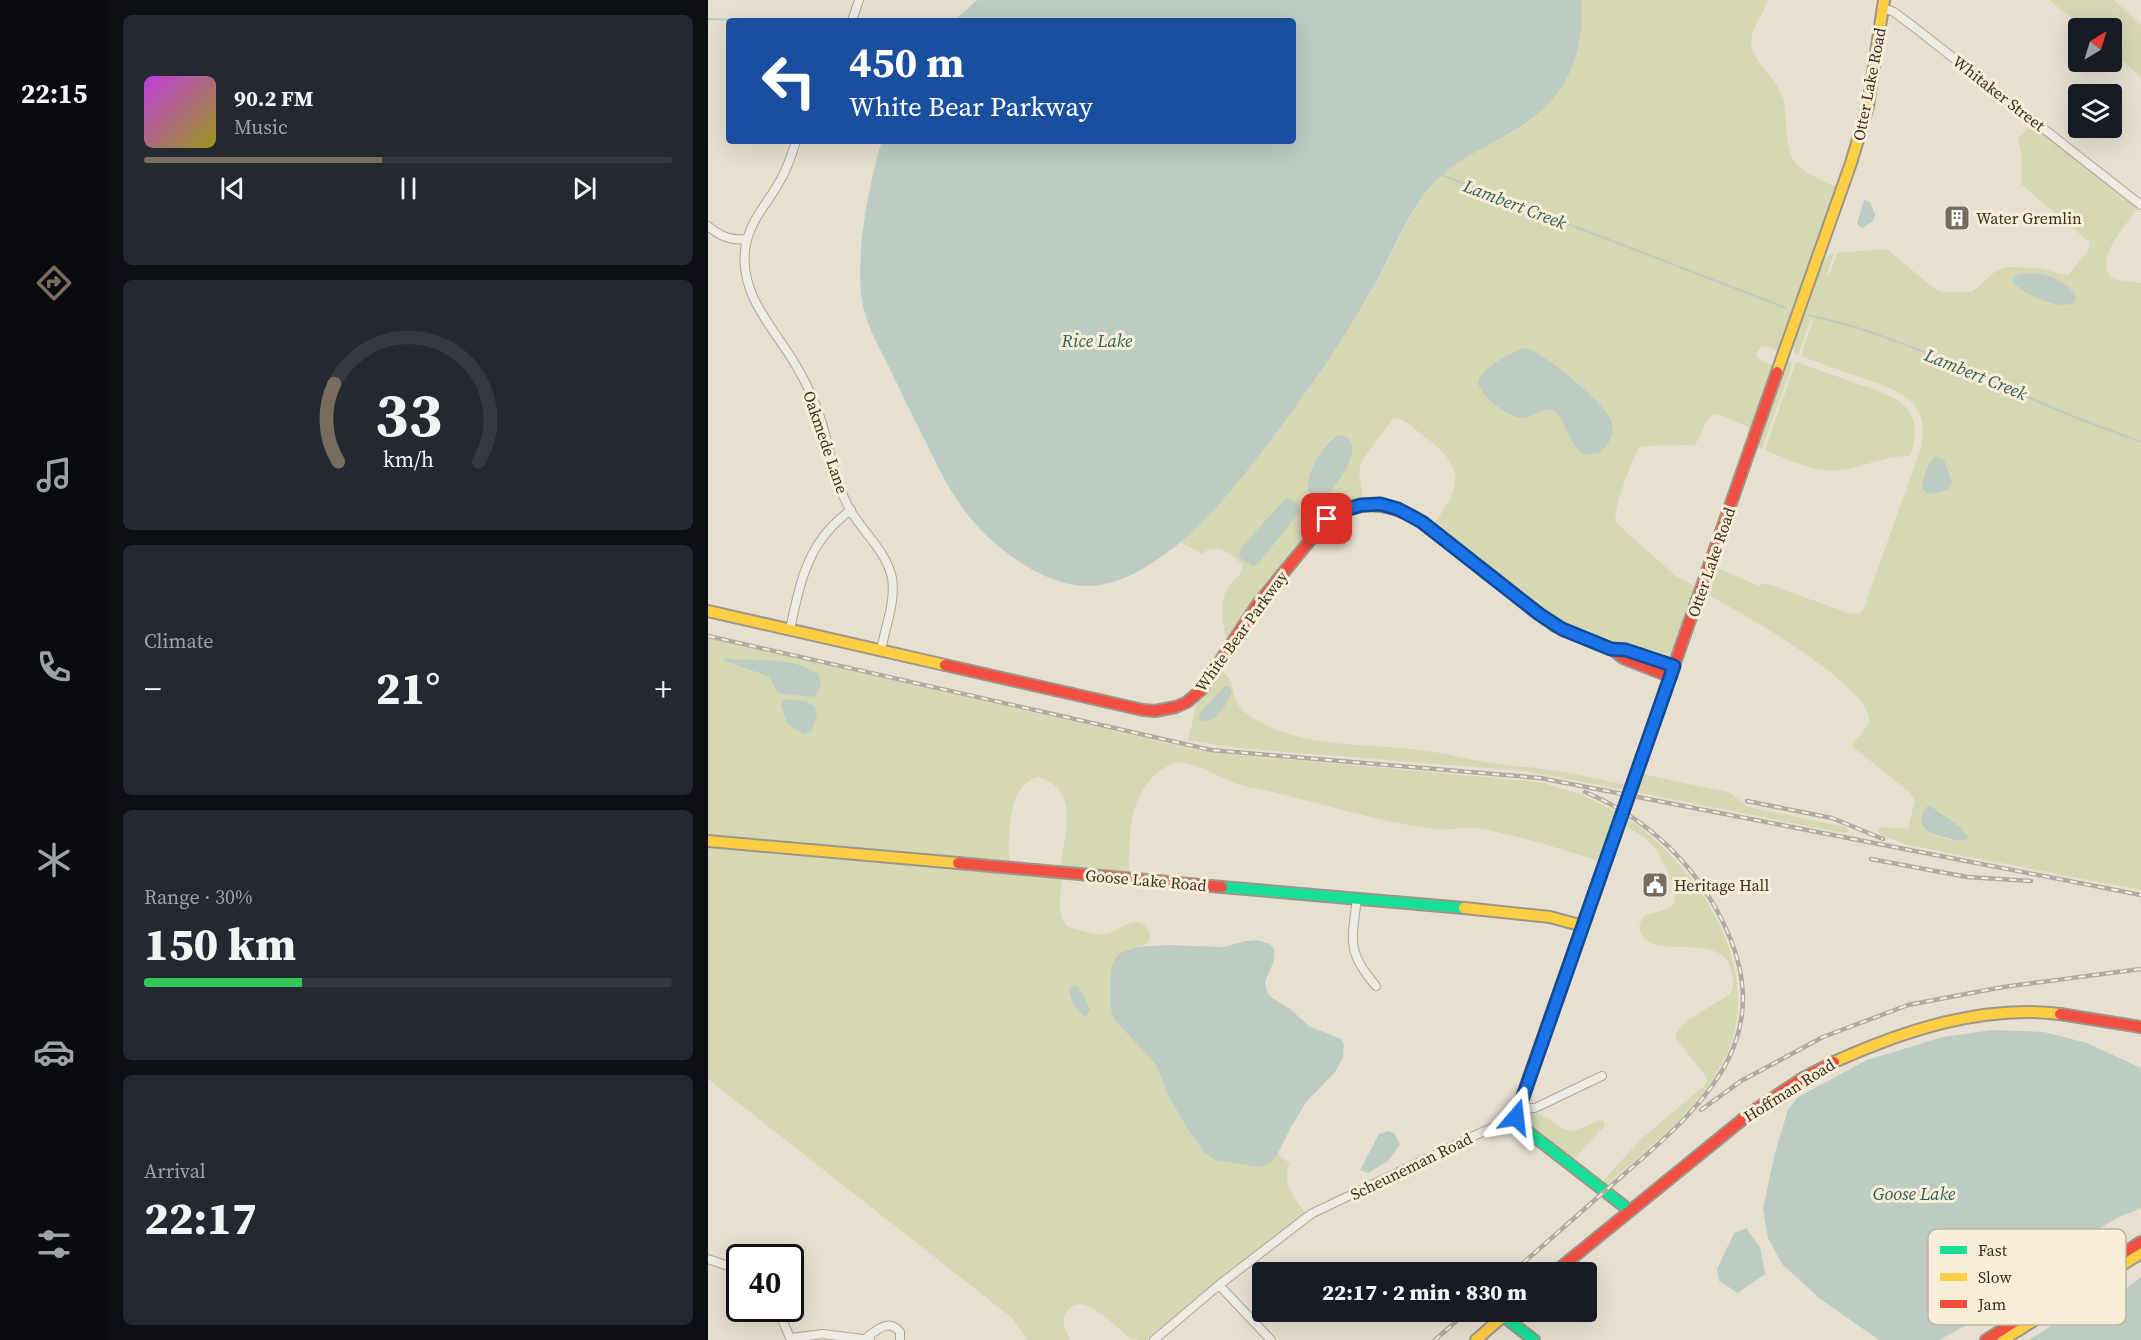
<!DOCTYPE html>
<html lang="en">
<head>
<meta charset="utf-8">
<style>
  :root { --surface:#171b24; --page:#242831; --text:#f1f3f6; --muted:#9ea1a6; --line:#363941; --accent:#786c5e }
  body { margin:0; font-family:"Source Serif 4",serif; background:var(--page); color:var(--text); height:100vh; display:flex; flex-direction:column; font-size:22px; white-space:nowrap }
  * { box-sizing:border-box; margin:0 }
  p { font-size:20px; color:var(--muted) }
  .icon { flex:none; width:33px; height:33px; fill:none; stroke:currentColor; stroke-width:2; stroke-linecap:round; stroke-linejoin:round }
  .map { position:relative; flex:1; overflow:hidden }
  .drawer { display:flex; flex-direction:column; gap:15px; padding:15px; background:#0d0f14; width:600px }
  .drawer>* { flex:none }
  .banner { position:absolute; left:18px; top:18px; width:570px; height:126px; border-radius:6px; box-shadow:0 6px 24px #0002; background:#1a4fa0; color:#fff; overflow:hidden }
  .needle { width:39px; rotate:38deg }
  .fabs { position:absolute; left:1360px; top:18px; display:grid; gap:12px }
  .fabs a { display:grid; place-items:center; width:54px; height:54px; border-radius:6px; background:var(--surface); box-shadow:0 6px 24px #0002; font-size:30px }
  .speed { position:absolute; left:18px; top:1244px; display:flex; gap:12px; font-size:30px; font-weight:700; text-align:center }
  .speed>* { display:grid; place-content:center; width:78px; height:78px; border-radius:50%; background:var(--surface); box-shadow:0 6px 24px #0002; line-height:1 }
  .speed .limit { border:3px solid #111; border-radius:9px; background:#fff; color:#111 }
  .pin { position:absolute; display:grid; place-items:center; width:51px; height:51px; color:#fff; margin:-26px; border-radius:12px; box-shadow:0 3px 9px #0006 }
  .me { position:absolute; width:66px; margin:-33px; rotate:17deg; stroke-linejoin:round; filter:drop-shadow(0 0 4px #0008) }
  .turn { display:flex; align-items:center; gap:21px; height:126px; padding:0 24px; font-size:27px }
  .turn .icon { width:78px; height:78px; stroke-width:2.5 }
  .turn b { display:block; font-size:42px; line-height:51px }
  .big { font-size:45px; font-weight:800; line-height:1.1 }
  .drawer .card { flex:1; display:flex; flex-direction:column; justify-content:center; gap:9px; min-width:0; padding:0 21px; border-radius:9px; background:var(--page) }
  .drawer .dial { align-items:center; gap:0 }
  .dial svg { height:156px; overflow:visible; fill:none; stroke:var(--line); stroke-width:7; stroke-linecap:round; text-anchor:middle }
  .dial text { fill:var(--text); stroke:none }
  .song { display:flex; align-items:center; gap:18px }
  .cover { width:72px; height:72px; border-radius:9px; background:linear-gradient(135deg,hsl(290 70% 55%),hsl(60 70% 35%)) }
  .played { height:6px; border-radius:3px; background:linear-gradient(90deg,var(--accent) 45%,var(--line) 45%) }
  .keys { display:flex; justify-content:space-around; direction:ltr }
  .heat { display:flex; justify-content:space-between; align-items:center; font-size:33px; direction:ltr }
  .charge { height:9px; border-radius:4px; background:linear-gradient(90deg,#34c759 30%,var(--line) 0) }
  .trip { position:absolute; left:544px; top:1262px; width:345px; height:60px; border-radius:6px; background:var(--surface); box-shadow:0 6px 24px #0002; font-weight:800; line-height:60px; text-align:center }
  main { display:flex; flex:1; min-height:0 }
  .tab-bar { display:flex; flex-direction:column; width:108px; justify-content:space-around; align-items:center; background:#090b0e; color:var(--muted) }
  .tab-bar .icon { width:42px; height:42px }
  .tab-bar .active { color:var(--accent) }
  .tab-bar b { font-size:27px; color:var(--text) }
  .map>svg:first-child { display:block }
  .green { fill:#d6d7b3; fill-rule:evenodd }
  .water { fill:#bcccc2 }
  .lines { fill:none; stroke-linecap:round; stroke-linejoin:round }
  .stream { stroke:#bcccc2; stroke-width:2 }
  .street-casing { stroke:#ada599; stroke-width:10 }
  .fast-casing { stroke:#9c958a; stroke-width:14 }
  .slow-casing { stroke:#9c958a; stroke-width:14 }
  .jam-casing { stroke:#9c958a; stroke-width:14 }
  .street { stroke:#efebe3; stroke-width:8 }
  .fast { stroke:#16e098; stroke-width:10 }
  .slow { stroke:#ffcf43; stroke-width:10 }
  .jam { stroke:#f24e42; stroke-width:10 }
  .rail-casing { stroke:#afaaa2; stroke-width:4.5 }
  .rail { stroke:#f7eed8; stroke-width:2; stroke-dasharray:7; stroke-linecap:butt }
  .route-casing { stroke:#114b97; stroke-width:15 }
  .route { stroke:#1a73e8; stroke-width:10 }
  .labels { text-anchor:middle; dominant-baseline:central; stroke-width:6; stroke-linejoin:round; paint-order:stroke }
  .street-label { font-size:16px; fill:#3d2e20; stroke:#f7eed8 }
  .poi-label { font-size:16px; fill:#3d2e20; stroke:#f7eed8; text-anchor:start }
  .water-label { font-size:18px; font-style:italic; fill:#2f5d5a; stroke:#f7eed8 }
  .key { fill:#f7eed8; stroke:#bfb4a1; stroke-width:1.5 }
  .key-label { font-size:16px; fill:#3d2e20 }
</style>
</head>
<body>
<main>
<nav class="tab-bar">
<b>22:15</b>
<svg class="icon active" aria-label="directions" viewBox="0 0 24 24"><path d="M12 3l9 9-9 9-9-9zM9 14v-3h6M13 9l2 2-2 2"/></svg>
<svg class="icon" aria-label="music" viewBox="0 0 24 24"><path d="M9 18V5l10-2v13"/><circle cx="6" cy="18" r="3"/><circle cx="16" cy="16" r="3"/></svg>
<svg class="icon" aria-label="phone" viewBox="0 0 24 24"><path d="M5 4h4l2 5-3 2q2 4 5 5l2-3 5 2v4C11 20 4 13 5 4z"/></svg>
<svg class="icon" aria-label="climate" viewBox="0 0 24 24"><path d="M12 3v18M4 7l16 10M4 17L20 7"/></svg>
<svg class="icon" aria-label="car" viewBox="0 0 24 24"><path d="M5 17H2v-5l4-1 3-4h7l3 4 3 1v5h-3M9 17h6M6 11h13"/><circle cx="7" cy="17" r="2"/><circle cx="17" cy="17" r="2"/></svg>
<svg class="icon" aria-label="filters" viewBox="0 0 24 24"><path d="M4 7h16M4 17h16"/><circle cx="9" cy="7" r="2"/><circle cx="15" cy="17" r="2"/></svg>
</nav>
<section class="drawer">
<div class="card">
<div class="song"><i class="cover"></i><div><b>90.2 FM</b><p>Music</p></div></div>
<div class="played"></div>
<div class="keys"><svg class="icon" aria-label="previous" viewBox="0 0 24 24"><path d="M18 5L8 12l10 7zM5 5v14"/></svg><svg class="icon" aria-label="pause" viewBox="0 0 24 24"><path d="M8 5v14M16 5v14"/></svg><svg class="icon" aria-label="next" viewBox="0 0 24 24"><path d="M6 5l10 7-10 7zM19 5v14"/></svg></div>
</div>
<div class="card dial"><svg viewBox="0 0 100 80">
<path d="M14 69A42 42 0 1 1 86 69"/>
<path d="M14 69A42 42 0 0 1 12 29" stroke="#786c5e"/>
<text x="50" y="56" font-size="32" font-weight="700">33</text>
<text x="50" y="72" font-size="11">km/h</text>
</svg></div>
<div class="card"><p>Climate</p>
<div class="heat"><a>−</a><b class="big">21°</b><a>+</a></div>
</div>
<div class="card"><p>Range · 30%</p><b class="big">150 km</b><div class="charge"></div></div>
<div class="card"><p>Arrival</p><b class="big">22:17</b></div>
</section>
<div class="map">
<svg width="1433" height="1340" viewBox="0 0 1433 1340">
  <rect width="100%" height="100%" fill="#e7e0d1"/>
  <!-- green -->
  <path class="green" d="M 873,0 L 1060,0 C 1056,13 1043,29 1043,42 C 1044,62 1066,76 1073,93 C 1082,114 1074,141 1086,161 C 1095,174 1115,180 1129,187 L 1071,352 C 1060,347 1056,342 1048,353 L 1049,358 L 1066,366 L 1044,429 L 1015,416 L 1007,414 C 993,420 996,436 986,445 L 932,446 C 925,457 903,513 908,523 L 969,577 L 988,587 L 966,651 L 960,657 L 949,657 L 867,630 L 839,613 L 725,525 C 751,489 760,471 721,440 C 711,433 701,423 690,418 L 685,419 L 653,462 L 651,473 L 655,499 L 631,506 L 607,524 L 543,605 L 519,641 C 515,626 511,604 519,589 C 524,580 535,575 535,565 C 522,554 509,541 494,554 L 472,542 C 548,471 607,382 662,294 C 687,253 701,205 738,171 C 758,152 785,144 808,130 C 855,102 878,54 873,0 ZM 635,435 L 645,444 L 640,463 L 604,497 L 599,486 C 600,475 615,444 625,438 C 626,437 634,436 635,435 Z
    M 1341,0 L 1406,0 L 1433,25 L 1433,77 L 1404,52 L 1404,28 L 1376,28 Z
    M 1325,124 L 1431,207 C 1422,220 1385,260 1402,275 C 1410,283 1423,281 1433,283 L 1433,890 L 1200,845 L 1173,835 L 1170,831 L 1173,827 L 1200,829 L 1207,800 L 1200,791 L 1145,747 L 1144,744 C 1150,737 1162,727 1161,717 C 1155,682 1030,610 998,594 L 1007,567 L 1051,586 L 1057,583 L 1143,614 L 1152,613 L 1155,610 L 1213,448 C 1224,400 1188,389 1151,377 C 1131,370 1112,363 1093,356 L 1105,319 L 1103,319 L 1090,355 L 1086,352 L 1085,345 L 1114,264 L 1122,254 L 1126,253 L 1119,274 L 1121,276 L 1129,253 L 1179,249 L 1228,290 L 1234,292 L 1264,292 L 1289,270 L 1298,267 L 1328,268 L 1360,275 L 1381,250 L 1381,242 L 1313,184 L 1314,157 L 1310,138 ZM 1319,273 L 1335,274 L 1363,289 L 1366,292 L 1358,306 L 1337,300 L 1306,277 ZM 1222,805 L 1232,811 L 1260,838 L 1255,842 C 1242,839 1225,838 1215,827 Z
    M 1085,361 L 1054,449 L 1049,447 L 1078,365 L 1081,362 Z
    M 1088,362 C 1108,369 1129,376 1150,384 C 1189,397 1219,407 1202,456 C 1179,455 1156,467 1133,470 C 1108,474 1080,459 1057,450 Z
    M 0,638 L 498,752 L 832,782 L 874,795 L 909,812 L 892,861 C 851,849 810,835 769,828 C 754,826 739,832 724,829 C 666,821 609,802 552,789 C 544,788 537,786 529,784 C 512,779 479,755 461,765 C 420,788 421,832 421,873 L 352,867 C 357,834 373,790 330,777 C 298,785 301,836 301,862 L 0,836 Z
    M 514,671 C 532,686 518,700 542,716 C 595,751 659,742 720,751 C 741,754 762,760 783,763 C 798,766 813,766 828,768 C 859,772 889,779 919,785 L 917,790 L 817,771 L 530,748 L 480,740 L 490,699 Z
    M 934,774 L 1019,792 C 1028,795 1032,803 1041,807 L 1133,826 L 1139,828 L 1141,832 L 1135,833 L 928,792 Z
    M 919,818 C 993,868 1062,975 1014,1064 C 986,1114 940,1149 898,1185 L 894,1182 L 932,1140 L 996,1086 L 999,1081 L 998,1077 L 968,1038 L 967,1034 L 979,1021 L 1022,994 C 1027,987 1025,980 1024,972 C 1015,926 937,967 931,926 L 935,917 C 944,911 958,913 965,904 C 973,893 952,853 943,844 C 936,836 926,831 916,825 Z
    M 0,846 L 354,878 C 353,893 347,916 360,927 C 371,930 386,935 397,934 C 410,933 420,918 433,923 C 440,926 445,937 439,943 C 435,947 426,947 421,949 L 562,1163 L 570,1154 L 582,1164 C 572,1183 588,1200 599,1215 L 516,1275 L 439,1340 C 435,1340 429,1340 425,1339 C 409,1332 380,1291 361,1309 C 351,1318 358,1331 362,1340 L 320,1340 L 303,1317 L 0,1079 Z
    M 824,1113 C 844,1114 852,1135 868,1130 C 876,1128 883,1123 891,1120 L 895,1121 L 897,1126 L 865,1160 L 824,1128 L 816,1114 Z"/>
  <!-- water -->
  <path class="water" d="M 269,0 L 873,0 C 878,56 856,102 807,130 C 767,154 739,161 711,202 C 692,230 680,262 663,291 C 631,347 593,401 553,453 C 523,491 491,532 450,559 C 430,573 406,585 382,586 C 335,588 279,543 254,507 C 238,485 227,461 215,436 C 203,412 191,388 179,363 C 171,347 162,331 157,314 C 144,270 160,185 174,141 L 585,141 L 585,21 L 246,21 Z
    M 1156,200 L 1162,202 L 1167,215 L 1164,222 L 1154,228 L 1149,224 Z
    M 1328,273 C 1342,275 1362,284 1368,296 L 1365,303 C 1352,311 1314,293 1304,282 L 1305,278 L 1311,274 Z
    M 818,348 C 835,352 898,404 903,420 C 908,433 901,445 891,453 L 879,455 C 858,448 859,412 842,410 C 833,408 824,417 815,418 C 801,419 770,394 770,381 C 775,368 805,350 818,348 Z
    M 630,435 C 663,436 630,487 617,496 C 613,499 612,499 608,499 L 600,491 C 596,476 616,442 630,435 Z
    M 1228,456 L 1236,460 L 1244,483 L 1240,490 L 1222,494 L 1215,490 C 1213,481 1220,462 1228,456 Z
    M 578,498 C 584,498 592,504 592,511 L 551,563 L 545,566 L 532,558 L 531,550 Z
    M 17,658 C 45,662 89,655 111,676 L 113,686 L 106,697 L 72,694 L 69,692 L 62,677 L 17,661 L 15,659 Z
    M 520,686 L 524,691 C 520,703 508,724 494,721 L 491,717 L 493,711 L 516,687 Z
    M 77,699 L 97,701 L 107,707 L 109,717 L 103,731 L 95,734 L 79,723 L 73,705 Z
    M 1222,805 L 1252,827 L 1260,837 L 1258,840 C 1252,842 1246,840 1240,838 C 1222,834 1206,829 1217,808 Z
    M 549,940 L 562,944 L 566,949 L 566,961 L 557,981 L 559,992 L 564,998 L 582,1009 L 601,1026 L 633,1039 L 636,1045 L 635,1058 L 627,1072 L 598,1102 L 582,1129 L 568,1157 L 562,1163 L 551,1167 L 508,1160 L 497,1153 L 479,1128 L 459,1093 L 449,1066 L 406,1019 L 403,1009 L 403,969 L 407,959 L 412,953 L 429,947 L 459,945 L 515,947 L 538,941 Z
    M 368,985 L 372,989 L 382,1009 L 379,1016 L 376,1016 C 368,1010 359,997 362,987 Z
    M 1284,1030 L 1336,1032 L 1379,1043 L 1433,1068 L 1433,1208 L 1409,1218 L 1325,1268 L 1316,1294 L 1231,1340 L 1171,1340 L 1111,1298 L 1074,1264 L 1060,1238 L 1055,1209 L 1067,1153 L 1080,1110 L 1090,1097 L 1159,1060 L 1235,1037 Z
    M 681,1131 L 687,1134 L 692,1145 L 680,1161 L 660,1173 L 652,1170 L 671,1134 Z
    M 1038,1228 L 1052,1247 L 1057,1274 L 1030,1293 L 1011,1281 L 1009,1269 L 1026,1233 Z
    M 1433,1277 L 1433,1340 L 1321,1340 L 1362,1314 L 1415,1291 Z"/>
  <g class="lines">
    <!-- stream -->
    <path class="stream" d="M 0,19 L 52,21
      M 731,174 L 1078,308
      M 1100,315 C 1180,332 1256,369 1331,402 C 1364,417 1399,429 1433,442"/>
    <!-- street casing -->
    <g class="street-casing">
      <path id="street" d="M 1175,8 L 1186,12 L 1206,27 L 1433,205
        M 144,21 L 151,0
        M 88,141 C 84,154 80,167 73,179 C 60,204 40,221 37,251 C 32,298 69,331 90,369 C 100,386 108,404 114,423 C 123,454 127,485 144,513 C 157,534 179,553 184,578 C 188,601 177,628 173,650
        M 0,226 C 12,236 23,241 39,239
        M 82,629 C 93,580 99,542 143,510
        M 649,898 C 644,941 638,951 668,986
        M 809,1108 L 827,1108 L 894,1076
        M 0,1259 L 32,1270
        M 511,1285 L 563,1340
        M 69,1308 L 83,1340
        M 83,1338 L 115,1334 L 162,1340
        M 158,1338 C 169,1330 180,1318 192,1332 L 192,1340
        M 446,1340 L 511,1285 L 603,1214 L 772,1133 L 808,1118"/>
    </g>
    <!-- fast casing -->
    <g class="fast-casing">
      <path id="fast" d="M 514,887 L 756,908
        M 845,1009 L 808,1114 L 809,1121 L 815,1128 L 921,1210
        M 795,1316 L 826,1340"/>
    </g>
    <!-- slow casing -->
    <g class="slow-casing">
      <path id="slow" d="M 1069,372 L 1143,163 L 1160,106 L 1176,0
        M 617,522 C 646,500 677,501 708,518 L 847,626 L 903,649 L 918,650 L 966,666
        M 0,611 L 237,665
        M 0,841 L 250,863
        M 756,908 L 842,917 L 875,926
        M 845,1009 L 967,663
        M 1126,1062 C 1195,1031 1275,1004 1352,1014
        M 768,1340 L 801,1311
        M 1295,1340 L 1433,1253"/>
    </g>
    <!-- jam casing -->
    <g class="jam-casing">
      <path id="jam" d="M 904,649 L 915,658 L 963,677
        M 967,663 L 1069,372
        M 237,665 L 435,710 L 447,711 L 468,707 L 479,702 L 493,690 L 549,605 L 617,522
        M 250,863 L 514,887
        M 1352,1014 L 1433,1027
        M 847,1272 L 1045,1111 L 1095,1078 L 1126,1062
        M 1278,1340 L 1433,1242"/>
    </g>
    <!-- street -->
    <use href="#street" class="street"/>
    <!-- fast -->
    <use href="#fast" class="fast"/>
    <!-- slow -->
    <use href="#slow" class="slow"/>
    <!-- jam -->
    <use href="#jam" class="jam"/>
    <!-- rail casing -->
    <g class="rail-casing">
      <path id="rail" d="M 0,636 L 503,750 L 832,778 L 1433,895
        M 1039,801 L 1124,818 L 1175,839
        M 1163,859 L 1259,877 L 1323,881
        M 993,1110 L 1033,1081 L 1115,1037 L 1200,1005 L 1295,987 L 1433,969
        M 805,1272 C 841,1240 878,1208 914,1176 C 1004,1099 1077,1030 1007,907 C 978,855 932,815 877,792
        M 727,1340 L 760,1311"/>
    </g>
    <!-- rail -->
    <use href="#rail" class="rail"/>
  </g>
  <g class="lines">
    <!-- route casing -->
    <g class="route-casing">
      <path id="route" d="M 619,519 L 634,511 L 653,505 L 672,504 L 690,509 L 714,522 L 831,614 L 854,629 L 903,649 L 918,650 L 966,666 L 808,1117"/>
    </g>
    <!-- route -->
    <use href="#route" class="route"/>
  </g>
  <!-- icons -->
  <defs>
    <g id="building-square" transform="scale(1.35)"><rect x="-9" y="-9" width="18" height="18" rx="4" fill="#786c5e" stroke="#f7eed8"/><path d="M-4-6H4V6H1V3H-1V6H-4ZM-2.5-4.3h1.7v1.8h-1.7ZM.8-4.3h1.7v1.8H.8ZM-2.5-1h1.7V.8h-1.7ZM.8-1h1.7V.8H.8Z" fill="#fff"/></g>
    <g id="civic-square" transform="scale(1.35)"><rect x="-9" y="-9" width="18" height="18" rx="4" fill="#786c5e" stroke="#f7eed8"/><path d="M-.6-6.5H3V-4.5H.6V-3L4-1V1h2V6H-6V1h2V-1L-.6-3ZM-1.2 2.5V6h2.4V2.5Z" fill="#fff"/></g>
  </defs>
  <g fill-rule="evenodd">
    <use href="#building-square" x="1249" y="218"/>
    <use href="#civic-square" x="947" y="885"/>
  </g>
  <g class="labels">
    <!-- street labels -->
    <g class="street-label">
      <text transform="translate(1161 84) rotate(-79)">Otter Lake Road</text>
      <text transform="translate(1291 93) rotate(38)">Whitaker Street</text>
      <text transform="translate(118 442) rotate(71)">Oakmede Lane</text>
      <text transform="translate(1003 562) rotate(-71)">Otter Lake Road</text>
      <text transform="translate(533 631) rotate(-54)">White Bear Parkway</text>
      <text transform="translate(438 880) rotate(5)">Goose Lake Road</text>
      <text transform="translate(1081 1090) rotate(-32)">Hoffman Road</text>
      <text transform="translate(703 1166) rotate(-26)">Scheuneman Road</text>
    </g>
    <!-- poi labels -->
    <g class="poi-label">
      <text x="1268" y="218">Water Gremlin</text>
      <text x="966" y="885">Heritage Hall</text>
    </g>
    <!-- water labels -->
    <g class="water-label">
      <text transform="translate(807 204) rotate(21)">Lambert Creek</text>
      <text x="389" y="340">Rice Lake</text>
      <text transform="translate(1268 374) rotate(22)">Lambert Creek</text>
      <text x="1206" y="1193">Goose Lake</text>
    </g>
  </g>
  <!-- legend -->
  <rect x="1220" y="1229" width="198" height="96" rx="9" class="key"/>
  <rect x="1232" y="1246" width="27" height="8" fill="#16e098"/>
  <rect x="1232" y="1273" width="27" height="8" fill="#ffcf43"/>
  <rect x="1232" y="1300" width="27" height="8" fill="#f24e42"/>
  <g class="key-label">
    <text x="1270" y="1256">Fast</text>
    <text x="1270" y="1283">Slow</text>
    <text x="1270" y="1310">Jam</text>
  </g>
</svg>
<div class="fabs">
<a><svg class="needle" viewBox="-14 -14 28 28"><path d="M0-13l5 13h-10z" fill="#e53935"/><path d="M0 13l5-13h-10z" fill="#9ea1a6"/></svg></a>
<a><svg class="icon" aria-label="layers" viewBox="0 0 24 24"><path d="M12 4l9 5-9 5-9-5zM3 14l9 5 9-5"/></svg></a>
</div>
<div class="speed"><div class="limit">40</div></div>
<div class="pin" style="left:619px;top:519px;background:#d93025"><svg class="icon" aria-label="arrive" viewBox="0 0 24 24"><path d="M6 21V4h12l-3 4 3 4H6"/></svg></div>
<svg class="me" style="left:808px;top:1117px" viewBox="-20 -20 40 40"><path d="M0-17L14 15 0 8-14 15z" fill="#1a73e8" stroke="#fff" stroke-width="4"/></svg>
<div class="trip">22:17 · 2 min · 830 m</div>
<div class="banner">
<div class="turn"><svg class="icon" aria-label="left" viewBox="0 0 24 24"><path d="M17 20v-9H6M10 6l-5 5 5 5"/></svg><div><b>450 m</b>White Bear Parkway</div></div>
</div>
</div>
</main>
</body>
</html>
